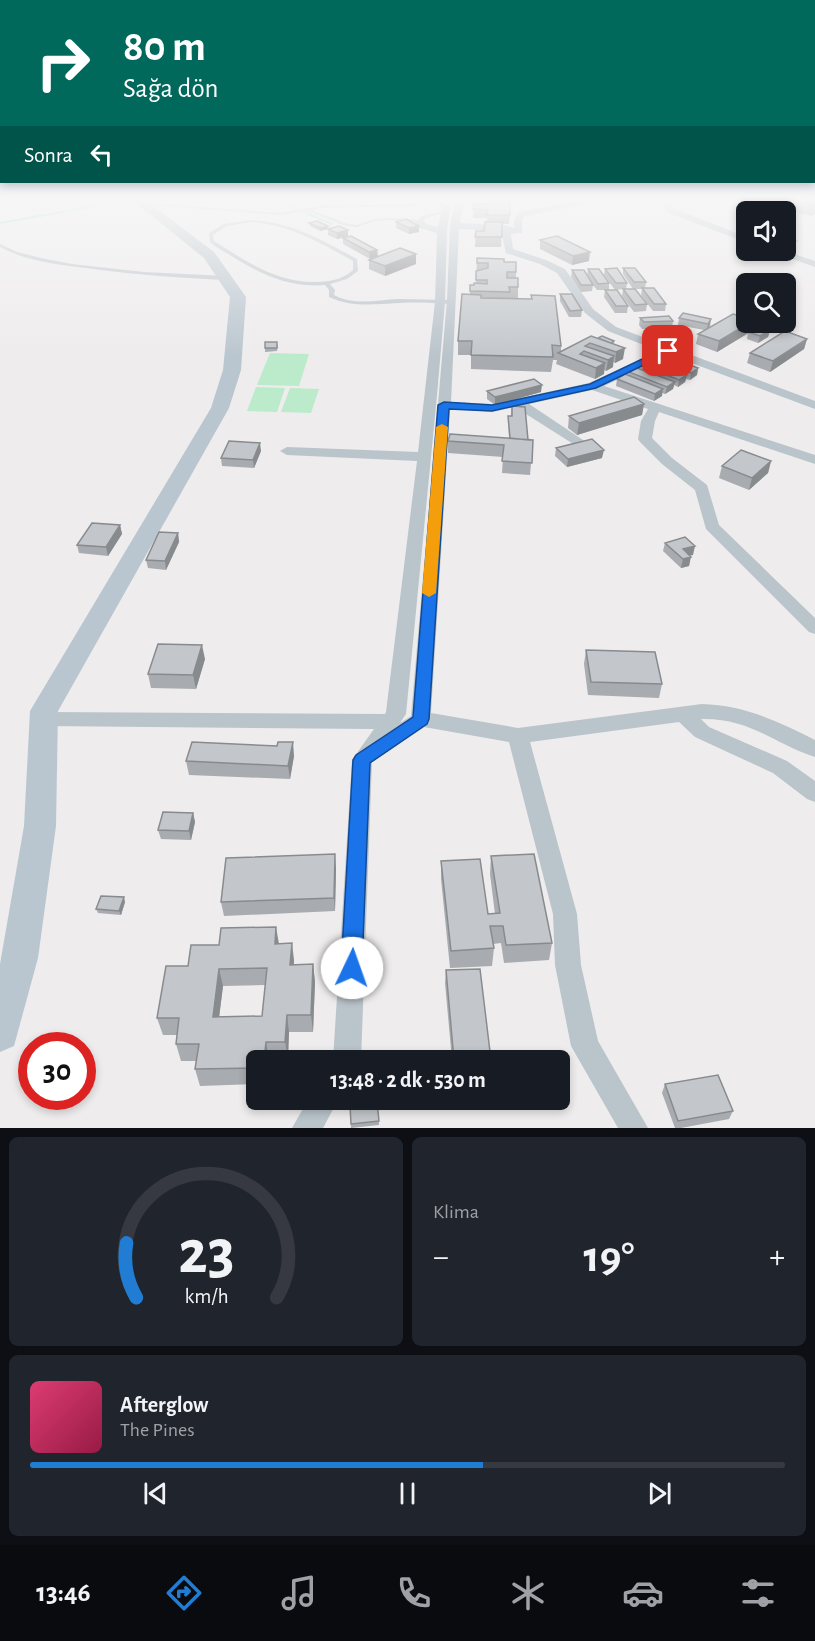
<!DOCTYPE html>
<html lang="tr">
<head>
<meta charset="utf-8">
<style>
  :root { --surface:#171b24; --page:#20242c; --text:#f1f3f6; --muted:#9ea1a6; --line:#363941; --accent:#217dd3 }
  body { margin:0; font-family:"Alegreya Sans",sans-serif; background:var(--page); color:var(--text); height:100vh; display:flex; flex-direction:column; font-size:22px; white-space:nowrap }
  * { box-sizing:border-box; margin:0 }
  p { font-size:20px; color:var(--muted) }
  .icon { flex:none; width:33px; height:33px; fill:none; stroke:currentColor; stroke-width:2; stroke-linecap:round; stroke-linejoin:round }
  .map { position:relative; height:1128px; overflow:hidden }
  .details { display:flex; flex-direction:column; gap:9px; padding:9px; background:#0d0f14; flex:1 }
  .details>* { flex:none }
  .banner { position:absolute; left:0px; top:0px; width:816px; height:183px; box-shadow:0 3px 9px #0003; background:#00695c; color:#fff; overflow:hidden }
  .fabs { position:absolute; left:736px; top:201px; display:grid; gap:12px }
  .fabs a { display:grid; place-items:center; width:60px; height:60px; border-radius:9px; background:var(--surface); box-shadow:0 3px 9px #0003; font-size:30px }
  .speed { position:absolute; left:18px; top:1032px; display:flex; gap:12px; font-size:30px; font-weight:700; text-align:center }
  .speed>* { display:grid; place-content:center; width:78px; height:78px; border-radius:50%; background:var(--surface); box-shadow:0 3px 9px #0003; line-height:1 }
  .speed .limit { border:9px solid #d22; background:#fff; color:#111 }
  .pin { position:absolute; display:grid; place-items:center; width:51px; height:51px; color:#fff; margin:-26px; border-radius:12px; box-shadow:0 3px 9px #0006 }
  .me { position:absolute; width:66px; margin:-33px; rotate:3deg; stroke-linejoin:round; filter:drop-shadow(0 0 4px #0008) }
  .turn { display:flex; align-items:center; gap:21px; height:126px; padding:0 24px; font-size:27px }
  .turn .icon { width:78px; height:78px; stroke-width:2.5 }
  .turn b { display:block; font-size:42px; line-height:51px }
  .then { display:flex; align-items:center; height:57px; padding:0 24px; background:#0003; gap:12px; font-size:22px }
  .big { font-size:45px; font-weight:700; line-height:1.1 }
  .details .widget { flex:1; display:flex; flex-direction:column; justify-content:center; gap:9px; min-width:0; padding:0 21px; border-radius:9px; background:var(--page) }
  .details .dial { align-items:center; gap:0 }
  .dial svg { height:156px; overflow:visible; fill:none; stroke:var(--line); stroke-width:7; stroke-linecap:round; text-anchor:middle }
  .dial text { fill:var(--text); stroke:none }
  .song { display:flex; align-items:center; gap:18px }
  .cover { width:72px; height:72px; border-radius:9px; background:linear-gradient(135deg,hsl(340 70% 55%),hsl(340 70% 35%)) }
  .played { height:6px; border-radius:3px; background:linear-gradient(90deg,var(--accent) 60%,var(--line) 60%) }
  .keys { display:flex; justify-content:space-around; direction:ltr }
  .heat { display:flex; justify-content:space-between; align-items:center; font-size:33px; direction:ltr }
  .details .tiles { flex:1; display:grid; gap:9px; grid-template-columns:1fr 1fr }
  .widget:last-child { grid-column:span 2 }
  .trip { position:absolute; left:246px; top:1050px; width:324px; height:60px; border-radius:9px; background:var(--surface); box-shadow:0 3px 9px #0003; font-weight:700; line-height:60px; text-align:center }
  .dock { display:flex; height:96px; justify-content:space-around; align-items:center; background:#090b0e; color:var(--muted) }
  .dock .icon { width:42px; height:42px }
  .dock .current { color:var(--accent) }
  .dock b { font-size:27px; color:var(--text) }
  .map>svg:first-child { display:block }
  .green { fill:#bbebca }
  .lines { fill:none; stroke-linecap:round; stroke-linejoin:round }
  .stream { stroke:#8adbe6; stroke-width:2 }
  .lane { fill:#bac4cb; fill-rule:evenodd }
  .street { fill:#bac4cb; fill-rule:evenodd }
  .secondary { fill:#bac6cf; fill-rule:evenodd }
  .wall { fill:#a8abaf; fill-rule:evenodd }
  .shaded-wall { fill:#888b8e }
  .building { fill:#c3c7cb; stroke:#888b8e; stroke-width:1.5; fill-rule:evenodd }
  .route { fill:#1a73e8; stroke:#114b97; stroke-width:1.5 }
  .slow { fill:#f59e0b }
</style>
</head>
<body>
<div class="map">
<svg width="815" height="1128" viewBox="0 0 815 1128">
  <rect width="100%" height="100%" fill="#eeecec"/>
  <!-- green -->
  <path class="green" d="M 270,353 L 309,354 L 299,386 L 257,385 Z
    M 256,387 L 285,388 L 277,412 L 247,411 Z
    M 290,388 L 319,389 L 311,413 L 281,412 Z"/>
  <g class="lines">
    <!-- stream -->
    <path class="stream" d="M 182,199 L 293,204 L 294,207 L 302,210
      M 304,212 L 332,224
      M 0,223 L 90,207 L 115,199"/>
    <!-- lane -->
    <path class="lane" d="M 163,204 L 280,213 L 320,206 L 417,204 L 419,205 L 417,206 L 320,208 L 312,210 L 348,224 L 357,225 L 375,219 L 391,218 L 418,220 L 422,216 L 444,211 L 446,212 L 426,218 L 419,222 L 391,220 L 375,221 L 357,227 L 345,226 L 307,211 L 280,215 L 165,206 L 163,206 Z
      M 251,220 C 292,222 322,240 357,259 L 358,271 L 347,279 L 330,284 L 335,290 L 334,295 C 355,306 376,300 399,299 C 416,299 434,300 451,300 L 454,302 L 451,304 C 434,303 416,302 399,303 C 374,304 353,308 329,297 L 329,290 L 325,285 C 290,288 262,275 233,257 C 225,252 217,248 210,242 L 209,233 L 224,224 ZM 251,222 C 290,225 319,242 353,261 L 353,270 C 342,280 329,282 314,282 C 275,282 246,261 214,241 L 213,235 L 227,226 Z
      M 0,244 L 17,252 L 41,258 L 72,264 L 144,272 L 226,276 L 229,278 L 226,280 C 182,278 137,275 93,269 C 62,265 28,262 0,247 Z"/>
    <!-- street -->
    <path class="street" d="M 427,199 L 436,199 L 450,207 L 447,231 L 445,302 L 437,395 L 406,714 L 400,723 L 411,716 L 447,300 L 450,226 L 455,205 L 464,199 L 473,199 L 462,208 L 460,223 L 505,225 L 514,228 L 514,219 L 519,212 L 585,199 L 599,199 L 595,202 L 525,216 L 522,219 L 522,233 L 511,234 L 513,249 L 546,260 L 565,269 L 593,309 L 616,327 L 815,401 L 815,409 L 670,355 L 604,386 L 815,455 L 815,464 L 659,412 L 655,421 L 652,438 L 672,458 L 707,485 L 719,525 L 815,618 L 815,634 L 809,632 L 706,529 L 695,490 L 662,464 L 640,442 L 638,439 L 641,421 L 648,409 L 592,390 L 529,404 L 583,440 L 585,443 L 583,446 L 578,447 L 515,407 L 492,412 L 450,409 L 431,713 L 518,728 L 702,704 C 743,705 778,721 815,740 L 815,757 C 772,743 751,718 701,719 L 709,727 L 787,761 L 815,781 L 815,802 L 807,799 L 773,773 L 695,737 L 679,722 L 530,742 L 577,914 L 581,965 L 598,1041 L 648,1128 L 618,1128 L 571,1046 L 555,965 L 553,914 L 509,742 L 424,727 L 372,762 L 361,1060 L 333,1060 L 352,760 L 374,729 L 44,726 L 37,724 L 34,719 L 37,714 L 44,712 L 385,714 L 386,712 L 417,461 L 287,455 L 280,451 L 287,447 L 418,452 L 435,302 L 437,233 L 420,228 L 415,221 L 422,219 L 426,224 L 438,227 L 442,208 ZM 459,229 L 501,231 L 506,253 L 540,264 L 557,273 L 585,313 L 608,331 L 659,351 L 589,383 L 492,404 L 451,402 Z
      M 657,199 L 665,199 L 675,209 L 747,237 L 747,243 L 669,213 Z
      M 767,250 L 782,250 L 815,261 L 815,267 Z
      M 308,1100 L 338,1100 L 323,1128 L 292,1128 Z"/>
    <!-- secondary -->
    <path class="secondary" d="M 131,199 L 144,199 L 214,252 L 246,297 L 241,370 L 229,408 L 58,711 L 56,826 L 38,958 L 14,1046 L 0,1052 L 0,964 L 24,826 L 30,711 L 211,408 L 223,370 L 230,297 L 204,258 Z"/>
  </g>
  <!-- wall -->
  <path class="wall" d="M 727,199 L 815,199 L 815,214 L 812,216 Z
    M 474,203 L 510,215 L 509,224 L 502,224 L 501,247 L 475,247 L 476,231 L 484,231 L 487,222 L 487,218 L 473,218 Z
    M 396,222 L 419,232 L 409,234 L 396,228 Z
    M 309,223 L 328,229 L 348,230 L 348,236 L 337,239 L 328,235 L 328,229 L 320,231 L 310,226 Z
    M 343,238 L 377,250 L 378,257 L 370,259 L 343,244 Z
    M 786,239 L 796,241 L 796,244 L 790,246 L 786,245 Z
    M 540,240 L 589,261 L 572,265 L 540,249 Z
    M 416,254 L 416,264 L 385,276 L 369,269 L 369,260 Z
    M 477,258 L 504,262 L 516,272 L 516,278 L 518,287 L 518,299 L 531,299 L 531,295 L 561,346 L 561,352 L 598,338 L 614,341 L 614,344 L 623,359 L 615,363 L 613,362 L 613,367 L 606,371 L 604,370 L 604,374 L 595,379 L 556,364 L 557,360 L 553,360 L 551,372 L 471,369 L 471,355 L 458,355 L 458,341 L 470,295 L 470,285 L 474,285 L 476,283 Z
    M 623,268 L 646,282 L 645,288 L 666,304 L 665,311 L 653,311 L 641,295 L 642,289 L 635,289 L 647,304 L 646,311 L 634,312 L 622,296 L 623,289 L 615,290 L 604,275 L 605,269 L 627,283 L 626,289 L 633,289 L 623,274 Z
    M 588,269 L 609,283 L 609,290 L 597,290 L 593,285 L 592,291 L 581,292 L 571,277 L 572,270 L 587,276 Z
    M 605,290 L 628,306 L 627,313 L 615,313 L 604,297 Z
    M 560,294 L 582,310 L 581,317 L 569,317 L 560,301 Z
    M 640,318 L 673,321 L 672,328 L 642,329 L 639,325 Z
    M 679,318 L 711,319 L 708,328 L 747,322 L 754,322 L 752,330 L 770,330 L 768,337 L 758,343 L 747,339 L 748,333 L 717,352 L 696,344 L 698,334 L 704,330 L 678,325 Z
    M 807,339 L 804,349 L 770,372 L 747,363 L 750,353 Z
    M 278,345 L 277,351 L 265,352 L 265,348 Z
    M 653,359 L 698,368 L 697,375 L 690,380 L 686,379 L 685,382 L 678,387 L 674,385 L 673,389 L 665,394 L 662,393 L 662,396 L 654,401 L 616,386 L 617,379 L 628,376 L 629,372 L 641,369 L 641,365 L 653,362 Z
    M 487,391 L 541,392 L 495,405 L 487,399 Z
    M 644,404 L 642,415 L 577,435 L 568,428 L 569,416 Z
    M 512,406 L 528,440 L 533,440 L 530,475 L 502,473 L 503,457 L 448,453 L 448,441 L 509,438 L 508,416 L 511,416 Z
    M 556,448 L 602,458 L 567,467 L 555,456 Z
    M 261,451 L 254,468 L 222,466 L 221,458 Z
    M 771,461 L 768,473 L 749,490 L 719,478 L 722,466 Z
    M 120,525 L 122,534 L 108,556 L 79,553 L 77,545 Z
    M 178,533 L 179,542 L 166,570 L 148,568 L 146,560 Z
    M 665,543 L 693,555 L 690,555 L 689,566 L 681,568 L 663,551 Z
    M 586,650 L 662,684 L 659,698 L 588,695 L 584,664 Z
    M 205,659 L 196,689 L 151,688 L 148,674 Z
    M 277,746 L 294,756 L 290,779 L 189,775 L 186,761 Z
    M 193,813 L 195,822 L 191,840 L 161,839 L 158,830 Z
    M 491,856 L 552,943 L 549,960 L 504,963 L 501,943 L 493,944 L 494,948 L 492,966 L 450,968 L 441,879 L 441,861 L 488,914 L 495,914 L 490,874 Z
    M 336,868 L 335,911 L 224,916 L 221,902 Z
    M 125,902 L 121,915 L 98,913 L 96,909 Z
    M 279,943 L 294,960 L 294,965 L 313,964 L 315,982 L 313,1032 L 289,1032 L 288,1058 L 256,1060 L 256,1084 L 200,1086 L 195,1069 L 196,1061 L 181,1061 L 176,1044 L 177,1035 L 163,1035 L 157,1018 L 188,966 ZM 265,985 L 262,1016 L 219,1017 L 223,986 Z
    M 446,970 L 491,1060 L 452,1060 L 445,983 Z
    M 665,1084 L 733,1111 L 729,1119 L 681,1128 L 675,1128 L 662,1093 Z
    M 350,1105 L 379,1121 L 379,1125 L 351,1128 Z"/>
  <!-- shaded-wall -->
  <path class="shaded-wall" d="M 328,226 L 328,229 L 320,231 L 320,228 Z
    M 419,226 L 419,232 L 409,234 L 409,228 Z
    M 348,230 L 348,236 L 337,239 L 337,233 Z
    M 796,241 L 796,244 L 790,246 L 791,243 Z
    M 377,250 L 378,257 L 370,259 L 369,252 Z
    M 590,252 L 589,261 L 572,265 L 573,256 Z
    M 416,254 L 416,264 L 385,276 L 385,266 Z
    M 711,319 L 710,326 L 706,331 L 708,324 Z
    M 751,322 L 754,322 L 752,331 L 717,352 L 719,341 Z
    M 770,330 L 768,337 L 758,343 L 760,336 Z
    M 807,339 L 804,349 L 770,372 L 773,361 Z
    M 625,348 L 623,359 L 615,363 L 616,352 Z
    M 614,356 L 613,367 L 606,371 L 608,360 Z
    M 605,363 L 604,374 L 595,379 L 596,368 Z
    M 698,368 L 697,375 L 690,380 L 691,373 Z
    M 687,375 L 685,382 L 678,387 L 679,380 Z
    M 675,382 L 673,389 L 665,394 L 667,387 Z
    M 542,385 L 541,392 L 495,405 L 495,397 Z
    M 663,389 L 662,396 L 654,401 L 655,394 Z
    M 644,404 L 642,415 L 577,435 L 579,423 Z
    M 260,443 L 261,451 L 254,468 L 253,460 Z
    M 604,450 L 602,458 L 567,467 L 568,459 Z
    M 771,461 L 768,473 L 749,490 L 752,478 Z
    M 120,525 L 122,534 L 108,556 L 106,547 Z
    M 178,533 L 179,542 L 166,570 L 165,561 Z
    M 695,546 L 693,555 L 681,558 L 683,549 Z
    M 691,557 L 689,566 L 681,568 L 683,559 Z
    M 202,645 L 205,659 L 196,689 L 193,675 Z
    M 293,742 L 294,756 L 290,779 L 288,766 Z
    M 193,813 L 195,822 L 191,840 L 189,831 Z
    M 335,854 L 336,868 L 335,911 L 334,898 Z
    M 124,897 L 125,902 L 121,915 L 119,911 Z
    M 276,927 L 279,944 L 275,944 Z
    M 292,943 L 294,960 L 293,982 L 290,965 Z
    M 313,964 L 315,982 L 313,1032 L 311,1015 Z
    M 219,969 L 223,986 L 217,1034 L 213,1017 Z
    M 287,1015 L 289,1032 L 288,1058 L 285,1042 Z
    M 266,1042 L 269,1059 L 269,1060 L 264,1060 Z"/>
  <!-- building -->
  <path class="building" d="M 784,199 L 815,199 L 815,205 Z
    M 488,200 L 509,201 L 510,215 L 487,215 L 488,210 L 473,209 L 474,203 L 488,204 Z
    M 406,219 L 419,226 L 409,228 L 396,222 Z
    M 317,221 L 328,226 L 320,228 L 309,223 Z
    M 485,222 L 502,222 L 502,237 L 475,237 L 476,231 L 484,231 Z
    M 339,226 L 348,230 L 337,233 L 328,229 Z
    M 351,236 L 377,250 L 369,252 L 343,238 Z
    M 557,236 L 590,252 L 573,256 L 540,240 Z
    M 786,239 L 796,241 L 791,243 L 786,241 Z
    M 400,248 L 416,254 L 385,266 L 369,260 Z
    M 477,258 L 504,259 L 504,262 L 516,262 L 516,272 L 507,272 L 507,278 L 518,278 L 518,287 L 509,287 L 510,292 L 470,291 L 470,285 L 474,285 L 474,283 L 487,284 L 487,280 L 476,280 L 476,271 L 488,268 L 488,263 L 477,263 Z
    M 617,268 L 627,283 L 616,283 L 605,269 Z
    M 623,268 L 635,268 L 646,282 L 634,282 Z
    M 588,269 L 599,269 L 609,283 L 598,284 Z
    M 572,270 L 584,270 L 593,285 L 581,285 Z
    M 642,288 L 654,288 L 666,304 L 654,304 Z
    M 623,289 L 635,289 L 647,304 L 635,305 Z
    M 605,290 L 617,290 L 628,306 L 616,306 Z
    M 462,294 L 481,295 L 481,298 L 532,299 L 531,295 L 555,296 L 561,346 L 552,345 L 553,357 L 471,355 L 472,341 L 458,341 Z
    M 560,294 L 572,294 L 582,310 L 570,311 Z
    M 683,313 L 711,319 L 708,324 L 679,318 Z
    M 733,314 L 747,318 L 747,322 L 751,322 L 719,341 L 698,334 Z
    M 669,316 L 673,321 L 644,322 L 640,318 Z
    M 758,326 L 770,330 L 760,336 L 748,332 Z
    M 785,331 L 807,339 L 773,361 L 750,353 Z
    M 591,336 L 625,348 L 616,352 L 590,343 L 585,346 L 614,356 L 608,360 L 584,351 L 580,354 L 605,363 L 596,368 L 558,353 Z
    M 602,336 L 614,341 L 611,343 L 598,338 Z
    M 265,342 L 277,342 L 277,348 L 265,348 Z
    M 661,354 L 698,368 L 691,373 L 653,359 Z
    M 649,361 L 687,375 L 679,380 L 641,365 Z
    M 637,368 L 675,382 L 667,387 L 629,372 Z
    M 625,374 L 663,389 L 655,394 L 617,379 Z
    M 534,379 L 542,385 L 495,397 L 487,391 Z
    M 634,397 L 644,404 L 579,423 L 569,416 Z
    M 512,406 L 525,407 L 528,440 L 510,438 L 508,416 L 512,416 Z
    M 450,434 L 533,440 L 532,463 L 502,461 L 504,445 L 448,441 Z
    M 592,439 L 604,450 L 568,459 L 556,448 Z
    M 229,441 L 260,443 L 253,460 L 221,458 Z
    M 741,450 L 771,461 L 752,478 L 722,466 Z
    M 92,523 L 120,525 L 106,547 L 77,545 Z
    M 159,532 L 178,533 L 165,561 L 146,560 Z
    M 685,537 L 695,546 L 683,549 L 691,557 L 683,559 L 665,543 Z
    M 158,644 L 202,645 L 193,675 L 148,674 Z
    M 586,650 L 655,652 L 662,684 L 591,682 Z
    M 192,742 L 277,746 L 278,742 L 293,742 L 288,766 L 186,761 Z
    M 163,812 L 193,813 L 189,831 L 158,830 Z
    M 335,854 L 334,898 L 221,902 L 226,858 Z
    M 534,854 L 552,943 L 506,945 L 503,926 L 490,926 L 494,948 L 451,951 L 441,861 L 480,859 L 488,914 L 500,913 L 491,856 Z
    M 101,896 L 124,897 L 119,911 L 96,909 Z
    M 276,927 L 275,944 L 292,943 L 290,965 L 313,964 L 311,1015 L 287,1015 L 285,1042 L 266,1042 L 264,1060 L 256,1060 L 256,1068 L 195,1069 L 199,1044 L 176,1044 L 179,1018 L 157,1018 L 166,966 L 188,966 L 191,945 L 219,945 L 221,928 ZM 267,968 L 262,1016 L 213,1017 L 219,969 Z
    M 480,969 L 491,1060 L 454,1060 L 446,970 Z
    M 718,1075 L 733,1111 L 678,1121 L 665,1084 Z
    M 377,1102 L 379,1121 L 351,1124 L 350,1105 Z"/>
  <!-- sky -->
  <linearGradient id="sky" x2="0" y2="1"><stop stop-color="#82c4e7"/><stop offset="0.56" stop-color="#f7f6f6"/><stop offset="1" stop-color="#f7f6f6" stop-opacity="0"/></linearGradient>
  <rect width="815" height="356" fill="url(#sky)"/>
  <!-- route -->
  <path class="route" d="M 665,348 L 673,351 L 596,388 L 492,411 L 449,409 L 429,719 L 427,724 L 370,763 L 362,968 L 359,975 L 352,978 L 344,975 L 341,968 L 353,760 L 356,755 L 413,717 L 438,405 L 444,402 L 492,405 L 590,384 Z"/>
  <!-- slow -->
  <path class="slow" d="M 442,424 L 448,427 L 436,593 L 429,597 L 422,593 L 436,427 Z"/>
</svg>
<div class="fabs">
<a><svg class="icon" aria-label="sound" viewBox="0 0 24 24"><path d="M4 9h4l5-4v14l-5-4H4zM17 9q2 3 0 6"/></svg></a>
<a><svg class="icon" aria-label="search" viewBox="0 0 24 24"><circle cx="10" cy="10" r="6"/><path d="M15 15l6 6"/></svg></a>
</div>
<div class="speed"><div class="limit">30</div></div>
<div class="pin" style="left:668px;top:351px;background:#d93025"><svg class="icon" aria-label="arrive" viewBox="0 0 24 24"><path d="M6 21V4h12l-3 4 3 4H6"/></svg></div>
<svg class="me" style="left:352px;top:968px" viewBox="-20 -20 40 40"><circle r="19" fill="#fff"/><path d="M0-13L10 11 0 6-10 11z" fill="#1a73e8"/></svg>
<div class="trip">13:48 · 2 dk · 530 m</div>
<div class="banner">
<div class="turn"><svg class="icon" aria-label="right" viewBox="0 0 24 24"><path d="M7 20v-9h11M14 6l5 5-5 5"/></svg><div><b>80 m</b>Sağa dön</div></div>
<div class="then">Sonra<svg class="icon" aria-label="left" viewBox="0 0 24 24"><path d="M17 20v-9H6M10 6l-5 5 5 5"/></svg></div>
</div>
</div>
<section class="details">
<div class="tiles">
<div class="widget dial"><svg viewBox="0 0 100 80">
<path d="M14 69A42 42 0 1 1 86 69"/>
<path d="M14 69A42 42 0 0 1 9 41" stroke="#217dd3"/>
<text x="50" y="56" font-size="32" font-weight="700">23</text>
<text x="50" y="72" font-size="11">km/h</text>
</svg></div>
<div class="widget"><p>Klima</p>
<div class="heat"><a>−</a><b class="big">19°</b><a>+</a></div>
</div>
<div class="widget">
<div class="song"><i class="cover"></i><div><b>Afterglow</b><p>The Pines</p></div></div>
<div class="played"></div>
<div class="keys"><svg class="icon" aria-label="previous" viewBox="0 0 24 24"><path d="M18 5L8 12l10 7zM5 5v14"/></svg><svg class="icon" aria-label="pause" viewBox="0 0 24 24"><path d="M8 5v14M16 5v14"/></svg><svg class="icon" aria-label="next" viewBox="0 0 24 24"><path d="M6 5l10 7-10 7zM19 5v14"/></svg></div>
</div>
</div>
</section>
<nav class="dock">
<b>13:46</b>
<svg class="icon current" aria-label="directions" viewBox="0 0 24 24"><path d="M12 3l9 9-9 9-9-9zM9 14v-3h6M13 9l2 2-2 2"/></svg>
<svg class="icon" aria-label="music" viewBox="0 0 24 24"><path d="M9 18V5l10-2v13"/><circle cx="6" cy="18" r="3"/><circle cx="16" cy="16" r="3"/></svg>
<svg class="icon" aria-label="phone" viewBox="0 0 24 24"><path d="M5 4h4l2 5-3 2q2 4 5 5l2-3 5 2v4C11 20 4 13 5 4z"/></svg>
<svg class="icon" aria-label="climate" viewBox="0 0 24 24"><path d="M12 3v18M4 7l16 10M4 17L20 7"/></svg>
<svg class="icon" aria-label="car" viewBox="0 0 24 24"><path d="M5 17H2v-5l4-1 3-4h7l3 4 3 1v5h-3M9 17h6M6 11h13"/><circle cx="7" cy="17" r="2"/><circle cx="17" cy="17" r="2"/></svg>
<svg class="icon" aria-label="filters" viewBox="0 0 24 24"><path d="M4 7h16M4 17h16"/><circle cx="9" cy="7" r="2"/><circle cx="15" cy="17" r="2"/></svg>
</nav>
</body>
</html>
